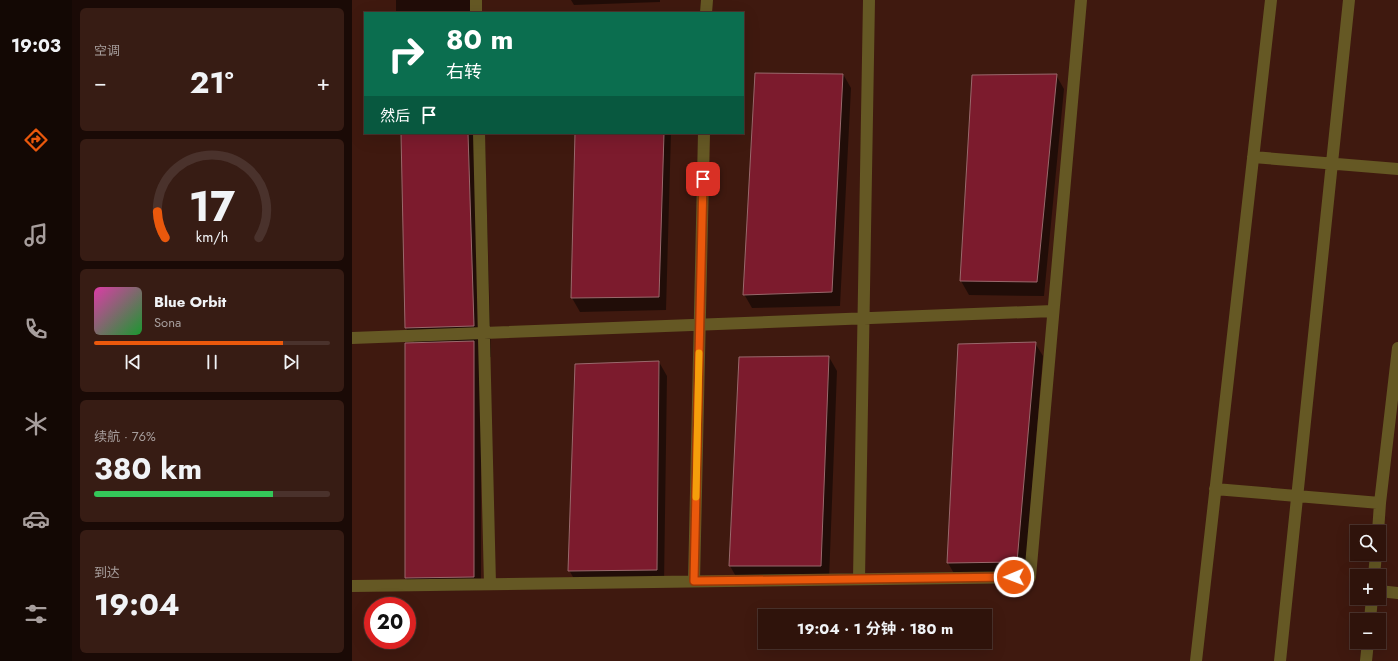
<!DOCTYPE html>
<html lang="zh">
<head>
<meta charset="utf-8">
<style>
  :root { --surface:#2f130b; --page:#371c14; --text:#f1f3f6; --muted:#a79e9d; --line:#4a322c; --accent:#ea580c }
  body { margin:0; font-family:Jost,"Noto Sans SC",sans-serif; background:var(--page); color:var(--text); height:100vh; display:flex; flex-direction:column; font-size:15px; white-space:nowrap }
  * { box-sizing:border-box; margin:0 }
  p { font-size:13px; color:var(--muted) }
  .icon { flex:none; width:22px; height:22px; fill:none; stroke:currentColor; stroke-width:2; stroke-linecap:round; stroke-linejoin:round }
  .map { position:relative; flex:1; overflow:hidden }
  .panel { display:flex; flex-direction:column; gap:8px; padding:8px; background:#1a0a06; width:280px }
  .panel>* { flex:none }
  .top-card { position:absolute; left:12px; top:12px; width:380px; height:122px; border-radius:0px; box-shadow:0 4px 16px #0002,0 0 0 1px var(--line); background:#0b6e4f; color:#fff; overflow:hidden }
  .buttons { position:absolute; left:998px; top:525px; display:grid; gap:8px }
  .buttons a { display:grid; place-items:center; width:36px; height:36px; border-radius:0px; background:var(--surface); box-shadow:0 4px 16px #0002,0 0 0 1px var(--line); font-size:20px }
  .speed { position:absolute; left:12px; top:597px; display:flex; gap:8px; font-size:20px; font-weight:700; text-align:center }
  .speed>* { display:grid; place-content:center; width:52px; height:52px; border-radius:50%; background:var(--surface); box-shadow:0 4px 16px #0002,0 0 0 1px var(--line); line-height:1 }
  .speed .limit { border:6px solid #d22; background:#fff; color:#111 }
  .pin { position:absolute; display:grid; place-items:center; width:34px; height:34px; color:#fff; margin:-17px; border-radius:8px; box-shadow:0 2px 6px #0006 }
  .me { position:absolute; width:44px; margin:-22px; rotate:269deg; stroke-linejoin:round; filter:drop-shadow(0 0 3px #0008) }
  .turn { display:flex; align-items:center; gap:14px; height:84px; padding:0 16px; font-size:18px }
  .turn .icon { width:52px; height:52px; stroke-width:2.5 }
  .turn b { display:block; font-size:28px; line-height:34px }
  .then { display:flex; align-items:center; height:38px; padding:0 16px; background:#0003; gap:8px; font-size:15px }
  .big { font-size:30px; font-weight:700; line-height:1.1 }
  .panel .card { flex:1; display:flex; flex-direction:column; justify-content:center; gap:6px; min-width:0; padding:0 14px; border-radius:6px; background:var(--page) }
  .panel .dial { align-items:center; gap:0 }
  .dial svg { height:104px; overflow:visible; fill:none; stroke:var(--line); stroke-width:7; stroke-linecap:round; text-anchor:middle }
  .dial text { fill:var(--text); stroke:none }
  .song { display:flex; align-items:center; gap:12px }
  .cover { width:48px; height:48px; border-radius:6px; background:linear-gradient(135deg,hsl(320 70% 55%),hsl(130 70% 35%)) }
  .played { height:4px; border-radius:2px; background:linear-gradient(90deg,var(--accent) 80%,var(--line) 80%) }
  .keys { display:flex; justify-content:space-around; direction:ltr }
  .heat { display:flex; justify-content:space-between; align-items:center; font-size:22px; direction:ltr }
  .charge { height:6px; border-radius:3px; background:linear-gradient(90deg,#34c759 76%,var(--line) 0) }
  .trip { position:absolute; left:406px; top:609px; width:234px; height:40px; border-radius:0px; background:var(--surface); box-shadow:0 4px 16px #0002,0 0 0 1px var(--line); font-weight:700; line-height:40px; text-align:center }
  main { display:flex; flex:1; min-height:0 }
  .tabs { display:flex; flex-direction:column; width:72px; justify-content:space-around; align-items:center; background:#130804; color:var(--muted) }
  .tabs .icon { width:28px; height:28px }
  .tabs .on { color:var(--accent) }
  .tabs b { font-size:18px; color:var(--text) }
  .map>svg:first-child { display:block }
  .shadow { fill:#0007 }
  .building { fill:#7c1b2d; stroke:#99696c }
  .lines { fill:none; stroke-linecap:round; stroke-linejoin:round }
  .minor { stroke:#655824; stroke-width:12 }
  .route-casing { stroke:#983908; stroke-width:10 }
  .route { stroke:#ea580c; stroke-width:7 }
  .slow { stroke:#f59e0b; stroke-width:7 }
</style>
</head>
<body>
<main>
<nav class="tabs">
<b>19:03</b>
<svg class="icon on" aria-label="directions" viewBox="0 0 24 24"><path d="M12 3l9 9-9 9-9-9zM9 14v-3h6M13 9l2 2-2 2"/></svg>
<svg class="icon" aria-label="music" viewBox="0 0 24 24"><path d="M9 18V5l10-2v13"/><circle cx="6" cy="18" r="3"/><circle cx="16" cy="16" r="3"/></svg>
<svg class="icon" aria-label="phone" viewBox="0 0 24 24"><path d="M5 4h4l2 5-3 2q2 4 5 5l2-3 5 2v4C11 20 4 13 5 4z"/></svg>
<svg class="icon" aria-label="climate" viewBox="0 0 24 24"><path d="M12 3v18M4 7l16 10M4 17L20 7"/></svg>
<svg class="icon" aria-label="car" viewBox="0 0 24 24"><path d="M5 17H2v-5l4-1 3-4h7l3 4 3 1v5h-3M9 17h6M6 11h13"/><circle cx="7" cy="17" r="2"/><circle cx="17" cy="17" r="2"/></svg>
<svg class="icon" aria-label="filters" viewBox="0 0 24 24"><path d="M4 7h16M4 17h16"/><circle cx="9" cy="7" r="2"/><circle cx="15" cy="17" r="2"/></svg>
</nav>
<section class="panel">
<div class="card"><p>空调</p>
<div class="heat"><a>−</a><b class="big">21°</b><a>+</a></div>
</div>
<div class="card dial"><svg viewBox="0 0 100 80">
<path d="M14 69A42 42 0 1 1 86 69"/>
<path d="M14 69A42 42 0 0 1 8 49" stroke="#ea580c"/>
<text x="50" y="56" font-size="32" font-weight="700">17</text>
<text x="50" y="72" font-size="11">km/h</text>
</svg></div>
<div class="card">
<div class="song"><i class="cover"></i><div><b>Blue Orbit</b><p>Sona</p></div></div>
<div class="played"></div>
<div class="keys"><svg class="icon" aria-label="previous" viewBox="0 0 24 24"><path d="M18 5L8 12l10 7zM5 5v14"/></svg><svg class="icon" aria-label="pause" viewBox="0 0 24 24"><path d="M8 5v14M16 5v14"/></svg><svg class="icon" aria-label="next" viewBox="0 0 24 24"><path d="M6 5l10 7-10 7zM19 5v14"/></svg></div>
</div>
<div class="card"><p>续航 · 76%</p><b class="big">380 km</b><div class="charge"></div></div>
<div class="card"><p>到达</p><b class="big">19:04</b></div>
</section>
<div class="map">
<svg width="1046" height="661" viewBox="0 0 1046 661">
  <rect width="100%" height="100%" fill="#3f190f"/>
  <!-- shadow -->
  <path class="shadow" d="M 44,0 L 129,0 L 129,13 L 44,13 Z
    M 219,0 L 308,0 L 308,2 L 222,5 Z
    M 491,74 L 499,88 L 488,306 L 400,308 L 392,294 Z
    M 704,75 L 712,89 L 692,296 L 617,295 L 609,281 Z
    M 50,133 L 127,133 L 133,144 L 139,357 L 129,358 L 129,590 L 62,591 L 54,578 L 63,344 L 54,328 Z
    M 224,133 L 319,133 L 314,310 L 228,312 L 220,298 Z
    M 683,343 L 691,356 L 673,575 L 604,577 L 596,563 Z
    M 477,357 L 485,371 L 477,580 L 386,580 L 378,566 L 388,358 Z
    M 307,362 L 315,376 L 312,584 L 225,584 L 217,570 Z"/>
  <!-- building -->
  <path class="building" d="M 403,73 L 491,74 L 480,292 L 391,295 Z
    M 705,74 L 685,282 L 608,281 L 620,75 Z
    M 49,133 L 116,133 L 122,326 L 53,328 Z
    M 223,133 L 312,133 L 307,297 L 219,298 Z
    M 122,341 L 122,577 L 53,578 L 53,343 Z
    M 684,342 L 665,562 L 595,563 L 606,344 Z
    M 477,356 L 469,566 L 377,566 L 387,357 Z
    M 307,361 L 305,570 L 216,571 L 223,364 Z"/>
  <g class="lines">
    <!-- minor -->
    <path class="minor" d="M 124,0 L 124,13
      M 354,13 L 355,0
      M 127,133 L 138,584
      M 901,157 L 1046,169
      M 0,338 L 701,311
      M 863,489 L 1028,503 L 1026,532
      M 1028,503 L 1046,348
      M 1022,576 L 1024,554
      M 507,579 L 517,0
      M 342,581 L 352,133
      M 0,586 L 678,577 L 729,0
      M 1027,591 L 1046,593
      M 1018,620 L 1020,598
      M 844,661 L 919,0
      M 928,661 L 997,0
      M 1014,661 L 1016,642"/>
  </g>
  <g class="lines">
    <!-- route casing -->
    <g class="route-casing">
      <path id="route" d="M 351,179 L 342,581 L 662,577"/>
    </g>
    <!-- route -->
    <use href="#route" class="route"/>
    <!-- slow -->
    <path class="slow" d="M 344,497 L 347,353"/>
  </g>
</svg>
<div class="buttons">
<a><svg class="icon" aria-label="search" viewBox="0 0 24 24"><circle cx="10" cy="10" r="6"/><path d="M15 15l6 6"/></svg></a>
<a>+</a>
<a>−</a>
</div>
<div class="speed"><div class="limit">20</div></div>
<div class="pin" style="left:351px;top:179px;background:#d93025"><svg class="icon" aria-label="arrive" viewBox="0 0 24 24"><path d="M6 21V4h12l-3 4 3 4H6"/></svg></div>
<svg class="me" style="left:662px;top:577px" viewBox="-20 -20 40 40"><circle r="17" fill="#ea580c" stroke="#fff" stroke-width="3"/><path d="M0-11L8 9 0 5-8 9z" fill="#fff"/></svg>
<div class="trip">19:04 · 1 分钟 · 180 m</div>
<div class="top-card">
<div class="turn"><svg class="icon" aria-label="right" viewBox="0 0 24 24"><path d="M7 20v-9h11M14 6l5 5-5 5"/></svg><div><b>80 m</b>右转</div></div>
<div class="then">然后<svg class="icon" aria-label="arrive" viewBox="0 0 24 24"><path d="M6 21V4h12l-3 4 3 4H6"/></svg></div>
</div>
</div>
</main>
</body>
</html>
